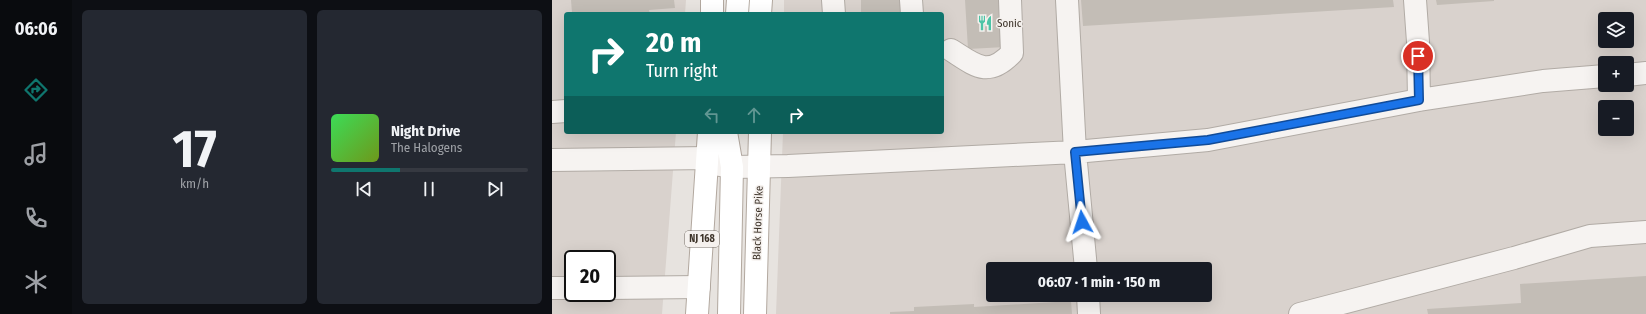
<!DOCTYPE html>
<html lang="en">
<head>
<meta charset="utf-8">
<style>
  :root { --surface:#171b24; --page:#242831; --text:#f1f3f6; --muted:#9ea1a6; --line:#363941; --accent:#0f766e }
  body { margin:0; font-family:"Fira Sans Condensed",sans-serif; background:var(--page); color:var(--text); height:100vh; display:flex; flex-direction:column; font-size:15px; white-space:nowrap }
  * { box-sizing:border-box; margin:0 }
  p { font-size:13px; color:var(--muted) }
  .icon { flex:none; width:22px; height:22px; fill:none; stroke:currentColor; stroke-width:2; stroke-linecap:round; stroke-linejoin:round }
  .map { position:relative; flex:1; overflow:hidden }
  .panel { display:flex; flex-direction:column; gap:10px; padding:10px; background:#0d0f14; width:480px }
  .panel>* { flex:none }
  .banner { position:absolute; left:12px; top:12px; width:380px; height:122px; border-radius:4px; box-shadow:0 4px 16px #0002; background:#0f766e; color:#fff; overflow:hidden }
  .controls { position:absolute; left:1046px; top:12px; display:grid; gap:8px }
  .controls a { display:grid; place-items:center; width:36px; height:36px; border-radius:4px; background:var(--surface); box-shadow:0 4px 16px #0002; font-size:20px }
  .speed { position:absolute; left:12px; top:250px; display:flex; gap:8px; font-size:20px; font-weight:700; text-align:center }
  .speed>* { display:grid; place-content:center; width:52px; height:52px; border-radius:50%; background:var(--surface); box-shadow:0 4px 16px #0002; line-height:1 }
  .speed .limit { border:2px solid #111; border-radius:6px; background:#fff; color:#111 }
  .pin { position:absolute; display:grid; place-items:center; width:34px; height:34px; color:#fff; margin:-17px; border:2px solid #fff; border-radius:50%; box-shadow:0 1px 4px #0007 }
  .me { position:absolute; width:44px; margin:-22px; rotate:355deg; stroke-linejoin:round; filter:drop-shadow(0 0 3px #0008) }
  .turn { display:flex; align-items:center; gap:14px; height:84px; padding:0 16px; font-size:18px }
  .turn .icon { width:52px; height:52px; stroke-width:2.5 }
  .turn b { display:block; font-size:28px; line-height:34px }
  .lanes { display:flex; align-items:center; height:38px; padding:0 16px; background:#0003; justify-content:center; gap:20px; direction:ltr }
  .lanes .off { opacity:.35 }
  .panel .tile { flex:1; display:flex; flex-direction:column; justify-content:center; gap:6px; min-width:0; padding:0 14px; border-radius:6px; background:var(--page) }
  .panel .dial { align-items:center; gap:0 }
  .dial b { font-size:52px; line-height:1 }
  .song { display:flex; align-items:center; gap:12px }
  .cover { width:48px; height:48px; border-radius:6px; background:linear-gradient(135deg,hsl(130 70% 55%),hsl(80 70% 35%)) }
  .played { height:4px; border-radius:2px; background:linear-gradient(90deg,var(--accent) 35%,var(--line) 35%) }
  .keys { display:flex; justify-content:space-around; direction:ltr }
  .panel .tiles { flex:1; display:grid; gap:10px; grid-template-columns:repeat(2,1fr) }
  .trip { position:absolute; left:434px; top:262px; width:226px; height:40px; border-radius:4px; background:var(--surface); box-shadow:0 4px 16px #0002; font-weight:700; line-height:40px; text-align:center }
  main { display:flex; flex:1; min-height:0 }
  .menu { display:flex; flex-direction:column; width:72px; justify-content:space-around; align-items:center; background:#090b0e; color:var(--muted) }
  .menu .icon { width:28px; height:28px }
  .menu .current { color:var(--accent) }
  .menu b { font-size:18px; color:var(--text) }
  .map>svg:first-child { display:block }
  .built { fill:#d9d2cd; fill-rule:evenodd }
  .building { fill:#c3bdb6 }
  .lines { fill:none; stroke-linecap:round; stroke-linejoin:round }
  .minor-casing { stroke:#b1aba5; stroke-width:24 }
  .major-casing { stroke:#b2a89f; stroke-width:24 }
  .minor { stroke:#f6f3f1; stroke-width:22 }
  .major { stroke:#fff; stroke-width:22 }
  .route-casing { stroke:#114b97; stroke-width:10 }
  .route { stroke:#1a73e8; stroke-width:7 }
  .labels { text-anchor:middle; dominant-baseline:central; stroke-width:3; stroke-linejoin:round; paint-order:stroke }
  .shield { fill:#f5f1ee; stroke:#746c64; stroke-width:1 }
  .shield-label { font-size:10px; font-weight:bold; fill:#3d3329 }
  .poi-label { font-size:11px; fill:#3d3329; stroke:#f5f1ee; text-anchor:start }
  .street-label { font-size:11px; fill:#3d3329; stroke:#f5f1ee }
</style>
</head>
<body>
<main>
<nav class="menu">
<b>06:06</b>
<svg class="icon current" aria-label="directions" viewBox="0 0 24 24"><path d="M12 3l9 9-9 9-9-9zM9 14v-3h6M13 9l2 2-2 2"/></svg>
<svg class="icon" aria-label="music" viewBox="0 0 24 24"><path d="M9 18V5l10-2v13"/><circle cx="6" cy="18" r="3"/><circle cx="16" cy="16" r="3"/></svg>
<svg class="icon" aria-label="phone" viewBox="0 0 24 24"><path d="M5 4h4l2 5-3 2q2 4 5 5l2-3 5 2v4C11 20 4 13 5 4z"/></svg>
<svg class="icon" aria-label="climate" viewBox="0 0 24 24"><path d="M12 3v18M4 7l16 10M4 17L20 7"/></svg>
</nav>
<section class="panel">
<div class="tiles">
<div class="tile dial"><b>17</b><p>km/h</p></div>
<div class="tile">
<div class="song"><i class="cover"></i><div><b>Night Drive</b><p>The Halogens</p></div></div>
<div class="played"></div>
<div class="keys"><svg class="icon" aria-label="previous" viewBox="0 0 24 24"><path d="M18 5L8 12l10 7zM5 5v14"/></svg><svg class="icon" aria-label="pause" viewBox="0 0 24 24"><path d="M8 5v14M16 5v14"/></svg><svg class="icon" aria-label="next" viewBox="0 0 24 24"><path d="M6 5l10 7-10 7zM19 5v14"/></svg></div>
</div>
</div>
</section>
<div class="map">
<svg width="1094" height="314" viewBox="0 0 1094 314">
  <rect width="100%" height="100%" fill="#e7e3df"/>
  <!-- built -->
  <path class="built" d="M 0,0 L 134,0 L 133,14 L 14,14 L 14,132 L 124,132 L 110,314 L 0,314 ZM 21,259 L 55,259 L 55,293 L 21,293 Z
    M 232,0 L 1094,0 L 1094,314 L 224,314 L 231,132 L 390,132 L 390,14 L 232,14 ZM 1053,19 L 1075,19 L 1075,41 L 1053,41 ZM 1053,63 L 1075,63 L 1075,85 L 1053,85 ZM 1053,107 L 1075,107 L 1075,129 L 1053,129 ZM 441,269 L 653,269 L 653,295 L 441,295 Z"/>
  <!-- building -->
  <path class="building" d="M 19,0 L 122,0 L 123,8 L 97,10 L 98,14 L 46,14 L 46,12 L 20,13 Z
    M 309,0 L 351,0 L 351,14 L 309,14 Z
    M 413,0 L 450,0 L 453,47 L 416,49 Z
    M 529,0 L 841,0 L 842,7 L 531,26 Z
    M 884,0 L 942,0 L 942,1 L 885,5 Z
    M 1094,276 L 1094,314 L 876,314 L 875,309 L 969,303 L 968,284 Z
    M 519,301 L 520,314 L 338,314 L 338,312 L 362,311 L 362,307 L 422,304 L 422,307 Z"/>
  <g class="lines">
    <!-- minor casing -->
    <g class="minor-casing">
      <path id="minor" d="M 281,0 L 282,14
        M 359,0 L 360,14
        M 515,0 L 523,152 L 534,269
        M 863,0 L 866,42 L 867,100
        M 399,50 C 424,66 436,78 460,53 L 458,0
        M 1075,75 L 1094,73
        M 0,112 L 14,111
        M 0,160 L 156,158
        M 155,163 L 180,167 L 236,166 L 523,152 L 656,140 L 867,100 L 991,81 L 1053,76
        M 0,288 L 21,288
        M 55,288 L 147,287
        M 536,295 L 537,314
        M 748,314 L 962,258 L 1038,236 L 1094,232"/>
    </g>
    <!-- major casing -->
    <g class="major-casing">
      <path id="major" d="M 160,14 L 160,0
        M 185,14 L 186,0
        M 208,14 L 209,0
        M 174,132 L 180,167 L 177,314
        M 145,314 L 157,132
        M 203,314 L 208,132"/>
    </g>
    <!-- minor -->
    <use href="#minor" class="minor"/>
    <!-- major -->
    <use href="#major" class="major"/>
  </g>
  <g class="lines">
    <!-- route casing -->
    <g class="route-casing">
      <path id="route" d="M 530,222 L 523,152 L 656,140 L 867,100 L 866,56"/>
    </g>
    <!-- route -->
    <use href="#route" class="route"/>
  </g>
  <!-- icons -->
  <defs>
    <g id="restaurant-bare" transform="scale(1.2)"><path d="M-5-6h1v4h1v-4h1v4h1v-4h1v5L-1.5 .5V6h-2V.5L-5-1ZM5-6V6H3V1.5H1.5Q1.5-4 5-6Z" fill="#4cc4a6" stroke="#f5f1ee" stroke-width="2.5" paint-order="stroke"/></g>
  </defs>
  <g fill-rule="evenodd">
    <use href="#restaurant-bare" x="433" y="23"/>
  </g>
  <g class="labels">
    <!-- shield labels -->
    <rect class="shield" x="133" y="231" width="34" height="16" rx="3"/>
    <g class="shield-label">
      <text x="150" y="239">NJ 168</text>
    </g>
    <!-- poi labels -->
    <g class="poi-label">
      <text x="445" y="23">Sonic</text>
    </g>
    <!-- street labels -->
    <g class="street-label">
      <text transform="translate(206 223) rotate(-88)">Black Horse Pike</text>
    </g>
  </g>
</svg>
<div class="controls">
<a><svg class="icon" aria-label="layers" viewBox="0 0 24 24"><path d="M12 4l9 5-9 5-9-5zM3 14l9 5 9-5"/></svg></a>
<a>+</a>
<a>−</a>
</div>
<div class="speed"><div class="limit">20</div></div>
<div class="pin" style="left:866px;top:56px;background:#d93025"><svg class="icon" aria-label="arrive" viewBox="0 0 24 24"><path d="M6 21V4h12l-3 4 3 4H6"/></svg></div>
<svg class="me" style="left:530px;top:222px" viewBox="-20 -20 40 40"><path d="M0-17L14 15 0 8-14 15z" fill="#1a73e8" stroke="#fff" stroke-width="4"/></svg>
<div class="trip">06:07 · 1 min · 150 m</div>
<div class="banner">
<div class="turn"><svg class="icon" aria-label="right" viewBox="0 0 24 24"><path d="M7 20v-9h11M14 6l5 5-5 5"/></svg><div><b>20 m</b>Turn right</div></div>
<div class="lanes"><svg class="icon off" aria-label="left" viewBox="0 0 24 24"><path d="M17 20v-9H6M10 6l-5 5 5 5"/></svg><svg class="icon off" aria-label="ahead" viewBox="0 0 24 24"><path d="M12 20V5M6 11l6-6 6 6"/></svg><svg class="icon" aria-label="right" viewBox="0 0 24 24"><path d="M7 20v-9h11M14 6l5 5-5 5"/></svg></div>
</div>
</div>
</main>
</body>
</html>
